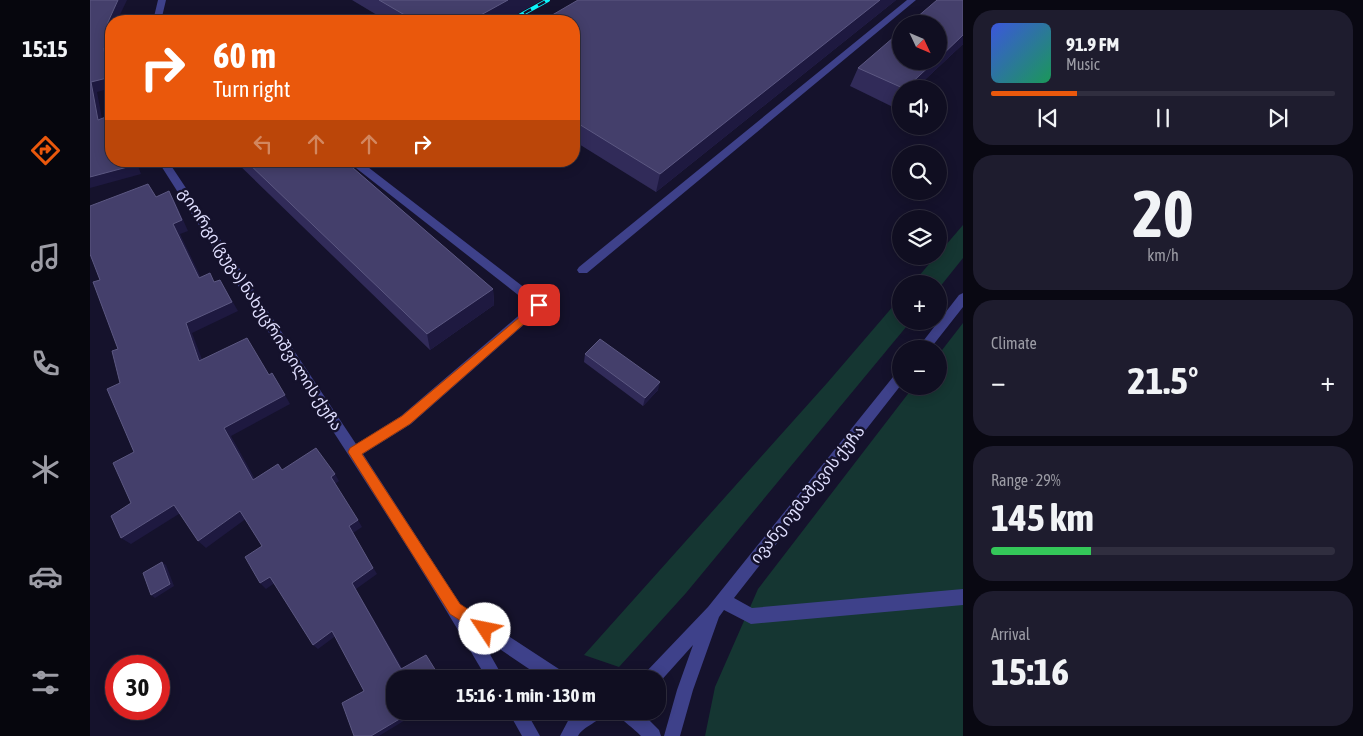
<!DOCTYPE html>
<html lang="en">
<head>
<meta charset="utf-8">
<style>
  :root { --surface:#100e21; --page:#1e1c2e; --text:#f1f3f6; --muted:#9c9ca5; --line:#302e3f; --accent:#ea580c }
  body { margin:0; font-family:"Asap Condensed","Noto Sans Georgian",sans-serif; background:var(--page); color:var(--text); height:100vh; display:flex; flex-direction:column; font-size:19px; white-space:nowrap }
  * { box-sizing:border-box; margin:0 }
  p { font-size:16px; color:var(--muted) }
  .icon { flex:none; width:28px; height:28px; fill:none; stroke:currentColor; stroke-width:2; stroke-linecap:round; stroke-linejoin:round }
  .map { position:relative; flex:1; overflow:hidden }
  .sheet { display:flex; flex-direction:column; gap:10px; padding:10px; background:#090812; width:400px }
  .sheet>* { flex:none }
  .guide { position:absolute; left:15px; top:15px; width:475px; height:152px; border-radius:20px; box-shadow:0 2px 12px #0003,0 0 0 1px var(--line); background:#ea580c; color:#fff; overflow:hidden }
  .needle { width:32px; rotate:134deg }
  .controls { position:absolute; left:802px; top:15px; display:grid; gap:10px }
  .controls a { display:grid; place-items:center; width:55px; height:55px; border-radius:50%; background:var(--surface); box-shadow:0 2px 12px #0003,0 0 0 1px var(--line); font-size:25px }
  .speed { position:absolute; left:15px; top:655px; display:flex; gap:10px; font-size:25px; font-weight:700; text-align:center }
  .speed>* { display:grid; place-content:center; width:65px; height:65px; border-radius:50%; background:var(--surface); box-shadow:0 2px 12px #0003,0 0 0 1px var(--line); line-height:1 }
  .speed .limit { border:8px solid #d22; background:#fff; color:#111 }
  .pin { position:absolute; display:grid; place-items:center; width:42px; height:42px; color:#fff; margin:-21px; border-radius:10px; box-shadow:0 2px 8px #0006 }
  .me { position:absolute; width:55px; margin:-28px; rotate:304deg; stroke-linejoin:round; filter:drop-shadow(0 0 4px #0008) }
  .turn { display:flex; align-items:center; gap:18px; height:105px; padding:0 25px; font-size:22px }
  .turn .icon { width:65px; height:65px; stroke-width:2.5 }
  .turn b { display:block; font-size:35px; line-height:42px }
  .lanes { display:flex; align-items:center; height:48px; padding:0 25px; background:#0003; justify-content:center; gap:25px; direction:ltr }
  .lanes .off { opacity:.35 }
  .big { font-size:38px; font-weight:700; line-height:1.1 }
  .sheet .tile { flex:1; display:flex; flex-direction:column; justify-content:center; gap:8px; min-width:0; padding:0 18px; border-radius:20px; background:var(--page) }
  .sheet .dial { align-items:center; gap:0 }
  .dial b { font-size:65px; line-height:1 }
  .song { display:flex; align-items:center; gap:15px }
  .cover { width:60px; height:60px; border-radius:8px; background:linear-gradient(135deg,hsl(230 70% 55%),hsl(150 70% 35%)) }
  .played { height:5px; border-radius:2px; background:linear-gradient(90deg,var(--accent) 25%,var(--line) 25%) }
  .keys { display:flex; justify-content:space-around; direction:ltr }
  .heat { display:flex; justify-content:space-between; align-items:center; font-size:28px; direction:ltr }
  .charge { height:8px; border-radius:4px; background:linear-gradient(90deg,#34c759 29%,var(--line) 0) }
  .trip { position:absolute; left:296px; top:670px; width:280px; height:50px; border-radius:20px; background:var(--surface); box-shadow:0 2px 12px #0003,0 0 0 1px var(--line); font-weight:700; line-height:50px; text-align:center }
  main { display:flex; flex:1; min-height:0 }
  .tab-bar { display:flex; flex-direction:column; width:90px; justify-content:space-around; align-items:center; background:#06060d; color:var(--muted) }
  .tab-bar .icon { width:35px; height:35px }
  .tab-bar .active { color:var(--accent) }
  .tab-bar b { font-size:22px; color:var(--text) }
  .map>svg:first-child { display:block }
  .green { fill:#153632 }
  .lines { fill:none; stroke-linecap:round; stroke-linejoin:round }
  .minor { fill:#3e418a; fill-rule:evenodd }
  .rail-casing { stroke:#0df5fb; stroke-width:4 }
  .rail { stroke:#15122c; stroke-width:2.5; stroke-dasharray:8; stroke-linecap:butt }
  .wall { fill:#312b59 }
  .shaded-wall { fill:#1e1940 }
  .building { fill:#443f6b; stroke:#5c5882 }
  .route { fill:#ea580c; stroke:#983908 }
  .labels { text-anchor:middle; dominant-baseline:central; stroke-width:5; stroke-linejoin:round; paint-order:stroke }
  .street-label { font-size:16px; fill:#dfdefe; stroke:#15122c }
</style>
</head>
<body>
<main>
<nav class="tab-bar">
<b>15:15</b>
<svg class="icon active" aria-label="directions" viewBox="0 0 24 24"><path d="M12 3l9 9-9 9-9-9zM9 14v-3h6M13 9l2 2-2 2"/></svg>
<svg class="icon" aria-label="music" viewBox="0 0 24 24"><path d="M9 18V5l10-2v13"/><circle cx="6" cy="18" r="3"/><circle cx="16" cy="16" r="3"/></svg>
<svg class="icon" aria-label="phone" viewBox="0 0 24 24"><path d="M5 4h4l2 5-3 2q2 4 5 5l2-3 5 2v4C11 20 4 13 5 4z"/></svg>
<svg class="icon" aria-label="climate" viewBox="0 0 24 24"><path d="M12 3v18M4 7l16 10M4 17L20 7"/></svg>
<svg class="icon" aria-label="car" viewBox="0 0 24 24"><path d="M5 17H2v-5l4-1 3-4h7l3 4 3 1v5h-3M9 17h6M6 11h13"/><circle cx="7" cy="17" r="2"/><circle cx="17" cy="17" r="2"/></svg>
<svg class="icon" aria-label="filters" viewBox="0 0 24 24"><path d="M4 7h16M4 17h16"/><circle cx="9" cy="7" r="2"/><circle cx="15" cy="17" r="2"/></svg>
</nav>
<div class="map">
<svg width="873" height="736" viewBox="0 0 873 736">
  <rect width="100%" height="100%" fill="#15122c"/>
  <!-- green -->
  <path class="green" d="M 873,225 L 873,258 L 849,288 L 849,284 L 822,284 L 846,256 L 849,256 L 849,253 Z
    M 811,297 L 811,321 L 821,321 L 596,593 L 529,667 L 494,655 L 738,382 Z
    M 873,323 L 873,736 L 615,736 L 625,687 L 668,589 L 824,386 L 849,386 L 849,354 Z"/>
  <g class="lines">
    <!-- minor -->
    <path class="minor" d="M 68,0 L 76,0 L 71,21 L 63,21 Z
      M 817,0 L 826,0 L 497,273 L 489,273 L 487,270 L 489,267 Z
      M 68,161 L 78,161 L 266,444 L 311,416 L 441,305 L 266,168 L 266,164 L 274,164 L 453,302 L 455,305 L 453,308 L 321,424 L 273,454 L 371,605 L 475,673 L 477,679 L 454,679 L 389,635 L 414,679 L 397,679 C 294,502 177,334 68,161 Z
      M 873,293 L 873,307 L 840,349 L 827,349 L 869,295 Z
      M 811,371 L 811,385 L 644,598 L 662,608 L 873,589 L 873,605 L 661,624 L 634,610 L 629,617 L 603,690 L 590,736 L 574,736 L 587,690 L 603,645 L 568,684 L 568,679 L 553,679 L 555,673 L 618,607 L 807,372 Z
      M 418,711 L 436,711 L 450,736 L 432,736 Z
      M 490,711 L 515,711 C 510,723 494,725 488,736 L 470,736 L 480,717 Z
      M 525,711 L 550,711 L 569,730 L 571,736 L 551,736 C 545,729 528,718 525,711 Z"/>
    <!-- rail casing -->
    <g class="rail-casing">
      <path id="rail" d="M 420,21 L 458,0"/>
    </g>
    <!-- rail -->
    <use href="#rail" class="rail"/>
  </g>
  <!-- wall -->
  <path class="wall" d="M 262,0 L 451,0 L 414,21 L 297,21 Z
    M 806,0 L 566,192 L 484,141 L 484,21 Z
    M 873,0 L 873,44 L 825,89 L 811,89 L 811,102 L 805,108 L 760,86 L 768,68 Z
    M 145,161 L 255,161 L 403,289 L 404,305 L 340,350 Z
    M 495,354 L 568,390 L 553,406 L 494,362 Z"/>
  <!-- shaded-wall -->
  <path class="shaded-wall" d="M 28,0 L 37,0 L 27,21 L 21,21 L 21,57 L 19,58 L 21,75 L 21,88 L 7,92 L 14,129 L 8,120 L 1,82 L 14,48 L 18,22 Z
    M 418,0 L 451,0 L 414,21 L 380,21 Z
    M 790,0 L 806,0 L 566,192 L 570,174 Z
    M 873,35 L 873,44 L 825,89 L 815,89 L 845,61 L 849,61 L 849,58 Z
    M 811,96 L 811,102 L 805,108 Z
    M 44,161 L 46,161 L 51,174 L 0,188 L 0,177 Z
    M 79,191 L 85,202 L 98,231 L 90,234 L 116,288 L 109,278 L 83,224 Z
    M 130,280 L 148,311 L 102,333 L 116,370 L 109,361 L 96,323 Z
    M 403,289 L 404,305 L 340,350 L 337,334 Z
    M 570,382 L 568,390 L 553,406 L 555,398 Z
    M 195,395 L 200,404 L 141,436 L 170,488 L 163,480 L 134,428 Z
    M 245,474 L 249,481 L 245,484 L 241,477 Z
    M 84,505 L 92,512 L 41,544 L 31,538 Z
    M 150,511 L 157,518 L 116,548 L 108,541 Z
    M 268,520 L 272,527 L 263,533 L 287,574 L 266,589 L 315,673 L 311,669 L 262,583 L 259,526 Z
    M 72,562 L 76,565 L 84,586 L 65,598 L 61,595 Z
    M 180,577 L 186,582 L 176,589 L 170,583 Z
    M 242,631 L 247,635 L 228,649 L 223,645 Z
    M 323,711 L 330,711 L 289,736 L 281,736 Z"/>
  <!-- building -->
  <path class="building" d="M 0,0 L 28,0 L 18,22 L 18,47 L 14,48 L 17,78 L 1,82 L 8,120 L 21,115 L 21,161 L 44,161 L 45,165 L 0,177 Z
    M 289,0 L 418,0 L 380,21 L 325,21 Z
    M 488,0 L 790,0 L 570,174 L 484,121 L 484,21 L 452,21 Z
    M 847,0 L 873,0 L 873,35 L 849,58 L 849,24 L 819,24 Z
    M 811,31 L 811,61 L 845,61 L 815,89 L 768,68 Z
    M 156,161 L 255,161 L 403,289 L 337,334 Z
    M 58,184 L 66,197 L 79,191 L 92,220 L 83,224 L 109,278 L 120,273 L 124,282 L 130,280 L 142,302 L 96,323 L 109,361 L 157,338 L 179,375 L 182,373 L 195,395 L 134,428 L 163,480 L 188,464 L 192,470 L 226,448 L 245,474 L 241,477 L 268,520 L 259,526 L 283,568 L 262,583 L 311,669 L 336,655 L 351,679 L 305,679 L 305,711 L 323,711 L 281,736 L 264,736 L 252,703 L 274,691 L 242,631 L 223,645 L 180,577 L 170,583 L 155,557 L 172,546 L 150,511 L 108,541 L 84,505 L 31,538 L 21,516 L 41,503 L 23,463 L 44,452 L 17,389 L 30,383 L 22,351 L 28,349 L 3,282 L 10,280 L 0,254 L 0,206 Z
    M 510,339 L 570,382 L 555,398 L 495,354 Z
    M 72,562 L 80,584 L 61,595 L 53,573 Z"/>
  <!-- route -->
  <path class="route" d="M 449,301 L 452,302 L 452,308 L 320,424 L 272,454 L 370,604 L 400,624 L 402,629 L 400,634 L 395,636 L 360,614 L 258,452 L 260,448 L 312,416 Z"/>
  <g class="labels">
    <!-- street labels -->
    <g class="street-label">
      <text transform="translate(171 309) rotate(57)">გიორგი (გუგა) ნახუცრიშვილის ქუჩა</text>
      <text transform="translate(717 494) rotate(-51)">ივანე იუმაშევის ქუჩა</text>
    </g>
  </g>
</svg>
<div class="controls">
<a><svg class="needle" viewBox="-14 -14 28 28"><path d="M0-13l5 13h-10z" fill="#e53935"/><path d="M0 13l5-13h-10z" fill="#9c9ca5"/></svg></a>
<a><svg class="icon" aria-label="sound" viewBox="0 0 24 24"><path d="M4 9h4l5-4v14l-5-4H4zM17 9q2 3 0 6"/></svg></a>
<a><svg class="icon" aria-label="search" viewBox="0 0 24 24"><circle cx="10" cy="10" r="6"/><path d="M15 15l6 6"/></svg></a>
<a><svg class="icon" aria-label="layers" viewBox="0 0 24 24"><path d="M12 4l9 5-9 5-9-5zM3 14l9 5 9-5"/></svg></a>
<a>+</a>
<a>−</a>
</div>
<div class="speed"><div class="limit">30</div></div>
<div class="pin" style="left:449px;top:305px;background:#d93025"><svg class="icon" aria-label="arrive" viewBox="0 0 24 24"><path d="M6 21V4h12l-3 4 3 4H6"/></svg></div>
<svg class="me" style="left:395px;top:629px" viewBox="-20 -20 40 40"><circle r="19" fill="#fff"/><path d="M0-13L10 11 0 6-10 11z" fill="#ea580c"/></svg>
<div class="trip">15:16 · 1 min · 130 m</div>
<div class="guide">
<div class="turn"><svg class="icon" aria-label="right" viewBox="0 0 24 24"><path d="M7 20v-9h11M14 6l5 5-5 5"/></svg><div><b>60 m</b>Turn right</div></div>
<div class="lanes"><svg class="icon off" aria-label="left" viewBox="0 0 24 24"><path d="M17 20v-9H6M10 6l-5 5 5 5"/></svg><svg class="icon off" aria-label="ahead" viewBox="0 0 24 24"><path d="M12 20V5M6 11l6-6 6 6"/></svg><svg class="icon off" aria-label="ahead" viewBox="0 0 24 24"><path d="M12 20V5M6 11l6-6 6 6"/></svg><svg class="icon" aria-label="right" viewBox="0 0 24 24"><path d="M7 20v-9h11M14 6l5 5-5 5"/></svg></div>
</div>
</div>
<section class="sheet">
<div class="tile">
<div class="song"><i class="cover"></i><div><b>91.9 FM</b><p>Music</p></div></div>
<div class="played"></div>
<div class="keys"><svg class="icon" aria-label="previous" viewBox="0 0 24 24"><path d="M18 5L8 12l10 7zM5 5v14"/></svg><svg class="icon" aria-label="pause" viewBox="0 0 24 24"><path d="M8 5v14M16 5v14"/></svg><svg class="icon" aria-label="next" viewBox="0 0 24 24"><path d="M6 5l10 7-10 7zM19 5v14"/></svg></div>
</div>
<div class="tile dial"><b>20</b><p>km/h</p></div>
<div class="tile"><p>Climate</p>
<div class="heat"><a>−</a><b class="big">21.5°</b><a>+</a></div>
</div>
<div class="tile"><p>Range · 29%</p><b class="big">145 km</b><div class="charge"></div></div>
<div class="tile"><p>Arrival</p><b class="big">15:16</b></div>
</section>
</main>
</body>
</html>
